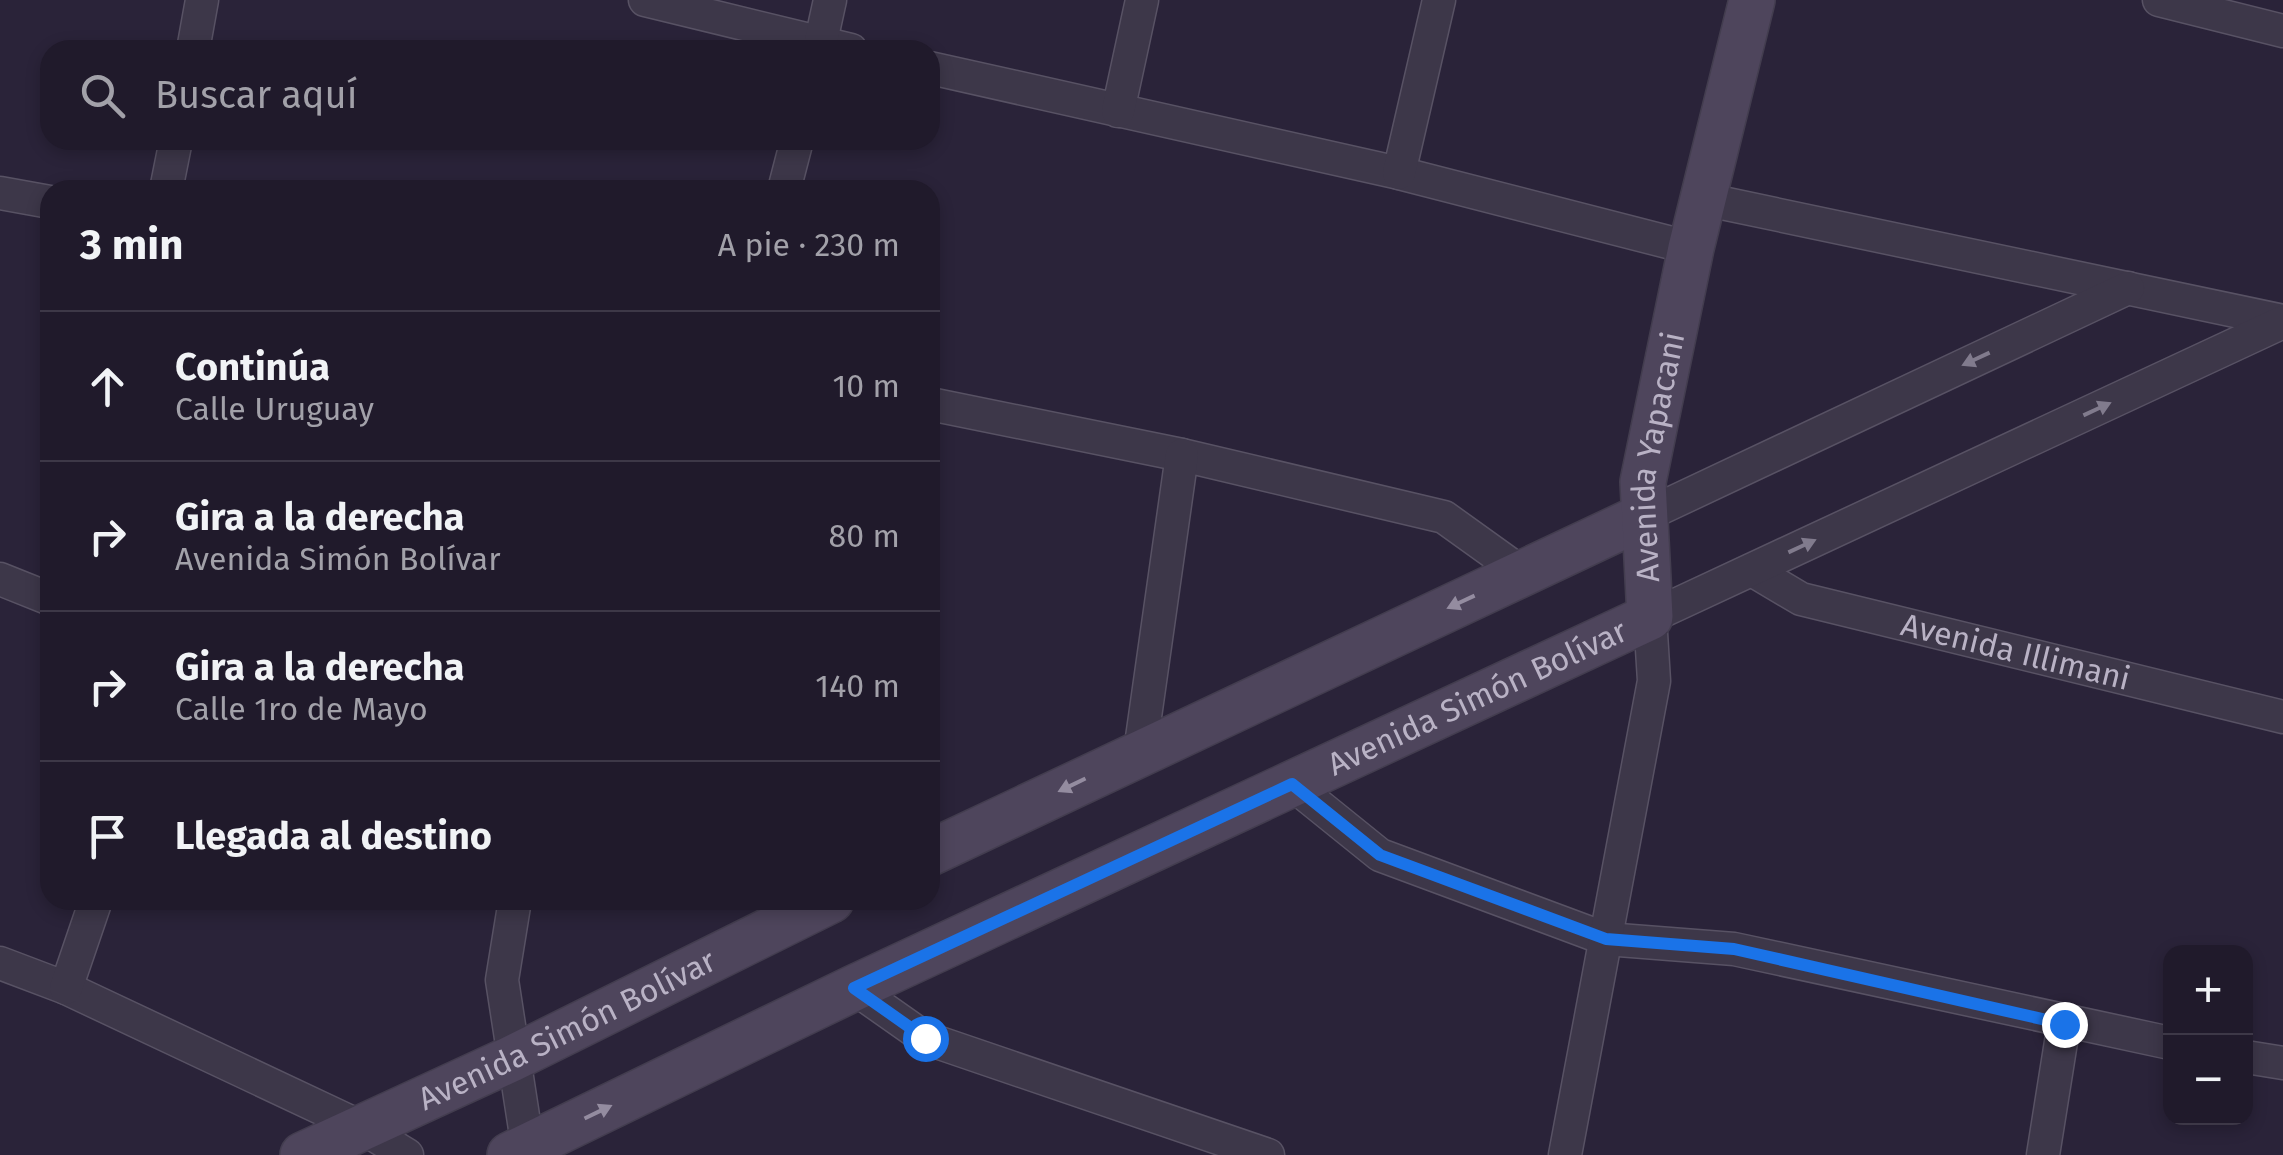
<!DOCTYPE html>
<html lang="es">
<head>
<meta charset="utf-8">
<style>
  :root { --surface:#201a2b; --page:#2d2737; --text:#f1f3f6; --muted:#a2a1a9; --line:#3d3847 }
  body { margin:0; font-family:"Fira Sans",sans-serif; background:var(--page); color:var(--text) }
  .controls { position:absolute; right:30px; bottom:30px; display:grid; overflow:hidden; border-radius:20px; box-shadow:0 5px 15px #0003 }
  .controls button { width:90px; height:90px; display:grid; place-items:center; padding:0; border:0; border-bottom:2px solid var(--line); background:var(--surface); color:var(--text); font:50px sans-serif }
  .stop { position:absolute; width:30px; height:30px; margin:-22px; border:8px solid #1a73e8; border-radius:50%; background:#fff }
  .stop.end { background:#1a73e8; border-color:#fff; box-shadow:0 2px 10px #0008 }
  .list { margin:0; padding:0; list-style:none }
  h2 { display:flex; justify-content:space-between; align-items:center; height:130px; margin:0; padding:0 40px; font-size:42px }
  h2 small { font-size:32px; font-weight:400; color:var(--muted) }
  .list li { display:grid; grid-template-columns:65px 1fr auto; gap:30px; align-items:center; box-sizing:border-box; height:150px; padding:0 40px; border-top:2px solid var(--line) }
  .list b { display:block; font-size:38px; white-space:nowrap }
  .list p { margin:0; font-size:32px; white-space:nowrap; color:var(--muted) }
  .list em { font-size:32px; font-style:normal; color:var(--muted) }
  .icon { flex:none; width:55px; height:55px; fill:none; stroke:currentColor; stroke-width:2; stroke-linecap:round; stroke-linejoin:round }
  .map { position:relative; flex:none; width:2283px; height:1155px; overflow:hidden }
  .search { position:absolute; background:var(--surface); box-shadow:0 5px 15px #0003; left:40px; top:40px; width:900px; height:110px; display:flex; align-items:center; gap:25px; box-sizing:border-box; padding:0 35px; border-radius:30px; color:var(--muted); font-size:38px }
  .panel { position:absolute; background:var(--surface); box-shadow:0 5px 15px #0003; left:40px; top:180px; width:900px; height:730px; border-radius:30px }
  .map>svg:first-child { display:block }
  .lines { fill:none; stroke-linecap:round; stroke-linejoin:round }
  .street-casing { stroke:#585264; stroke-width:35 }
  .secondary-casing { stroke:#433d4f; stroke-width:48 }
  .street { stroke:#3d3749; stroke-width:32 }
  .secondary { stroke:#4e455c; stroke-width:45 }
  .oneway { fill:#817b8d }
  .oneway2 { fill:#948ca0 }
  .route { stroke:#1a73e8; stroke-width:12 }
  .labels { text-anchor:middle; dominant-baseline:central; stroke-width:9; stroke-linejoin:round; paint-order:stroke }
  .street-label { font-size:32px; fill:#b9b2c5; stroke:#221c2e }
</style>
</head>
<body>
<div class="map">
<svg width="2283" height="1155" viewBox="0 0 2283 1155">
  <rect width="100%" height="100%" fill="#2a2339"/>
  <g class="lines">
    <defs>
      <g id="street">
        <path d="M645 0 851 50"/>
        <path d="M2159 0 2283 31"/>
        <path d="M193 50 202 0"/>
        <path d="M819 50 830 0"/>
        <path d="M930 68 1399 173 1691 248"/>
        <path d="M1118 111 1142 0"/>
        <path d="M1399 173 1439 0"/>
        <path d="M166 190 176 140"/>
        <path d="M784 190 797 140"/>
        <path d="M0 193 50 202"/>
        <path d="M1703 199 2283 321"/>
        <path d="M930 404 1182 455 1444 517 1522 573"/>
        <path d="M1644 516 2128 288"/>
        <path id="s1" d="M1752 570 1801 599 2283 717"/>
        <path d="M0 579 50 599"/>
        <path d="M1140 752 1182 455"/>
        <path d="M1292 784 1380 855 1606 939 1734 949 2170 1043"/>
        <path d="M515 900 502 980 529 1155"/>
        <path d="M0 963 66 988 361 1127 407 1155"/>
        <path d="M66 988 96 900"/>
        <path d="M854 988 925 1038 1268 1155"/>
        <path d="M2246 1057 2283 1063"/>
        <path d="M1565 1155 1654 681 1650 617 2283 322"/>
        <path d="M2043 1155 2064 1023"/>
      </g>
      <g id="secondary">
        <path d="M930 853 1644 516"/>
        <path id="s2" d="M303 1155 511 1059 831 900"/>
        <path id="s3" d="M510 1155 854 988 1650 617 1643 482 1691 248 1752 0"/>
      </g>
    </defs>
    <!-- street casing -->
    <use href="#street" class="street-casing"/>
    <!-- secondary casing -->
    <use href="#secondary" class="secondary-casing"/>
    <!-- street -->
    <use href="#street" class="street"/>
    <!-- secondary -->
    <use href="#secondary" class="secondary"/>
  </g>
  <!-- one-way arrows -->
  <defs><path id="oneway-solid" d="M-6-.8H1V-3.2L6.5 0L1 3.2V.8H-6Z" transform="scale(2.5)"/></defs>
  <g class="oneway">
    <use href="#oneway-solid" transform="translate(1976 359) rotate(155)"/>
    <use href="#oneway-solid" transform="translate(2097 409) rotate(-25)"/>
    <use href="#oneway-solid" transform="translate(1802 546) rotate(-25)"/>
  </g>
  <g class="oneway2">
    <use href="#oneway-solid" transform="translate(1461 602) rotate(155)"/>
    <use href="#oneway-solid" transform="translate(1072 785) rotate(154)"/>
    <use href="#oneway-solid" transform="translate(598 1112) rotate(-26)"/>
  </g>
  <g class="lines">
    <!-- route -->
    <path class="route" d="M925 1038 854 988 1292 784 1380 855 1606 939 1734 949 2064 1024"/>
  </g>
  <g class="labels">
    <!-- street labels -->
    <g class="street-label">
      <text stroke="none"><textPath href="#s3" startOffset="1422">Avenida Yapacani</textPath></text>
      <text stroke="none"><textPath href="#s1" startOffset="278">Avenida Illimani</textPath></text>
      <text stroke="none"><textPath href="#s3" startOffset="1070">Avenida Simón Bolívar</textPath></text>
      <text stroke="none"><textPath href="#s2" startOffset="292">Avenida Simón Bolívar</textPath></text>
    </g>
  </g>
</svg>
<div class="controls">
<button>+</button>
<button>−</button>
</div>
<div class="stop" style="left:925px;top:1038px"></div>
<div class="stop end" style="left:2064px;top:1024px"></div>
<div class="search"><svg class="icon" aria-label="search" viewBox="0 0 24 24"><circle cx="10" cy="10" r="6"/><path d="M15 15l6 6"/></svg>Buscar aquí</div>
<section class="panel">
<h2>3 min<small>A pie · 230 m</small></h2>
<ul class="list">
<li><svg class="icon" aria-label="ahead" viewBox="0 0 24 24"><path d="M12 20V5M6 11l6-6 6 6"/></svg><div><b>Continúa</b><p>Calle Uruguay</p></div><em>10 m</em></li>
<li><svg class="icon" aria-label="right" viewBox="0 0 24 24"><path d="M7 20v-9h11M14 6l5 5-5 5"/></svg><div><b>Gira a la derecha</b><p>Avenida Simón Bolívar</p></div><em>80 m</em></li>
<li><svg class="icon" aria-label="right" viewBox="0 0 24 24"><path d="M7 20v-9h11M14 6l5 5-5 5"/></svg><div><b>Gira a la derecha</b><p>Calle 1ro de Mayo</p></div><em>140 m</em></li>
<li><svg class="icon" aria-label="arrive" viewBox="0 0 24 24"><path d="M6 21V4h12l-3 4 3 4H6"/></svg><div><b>Llegada al destino</b></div></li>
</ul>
</section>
</div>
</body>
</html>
